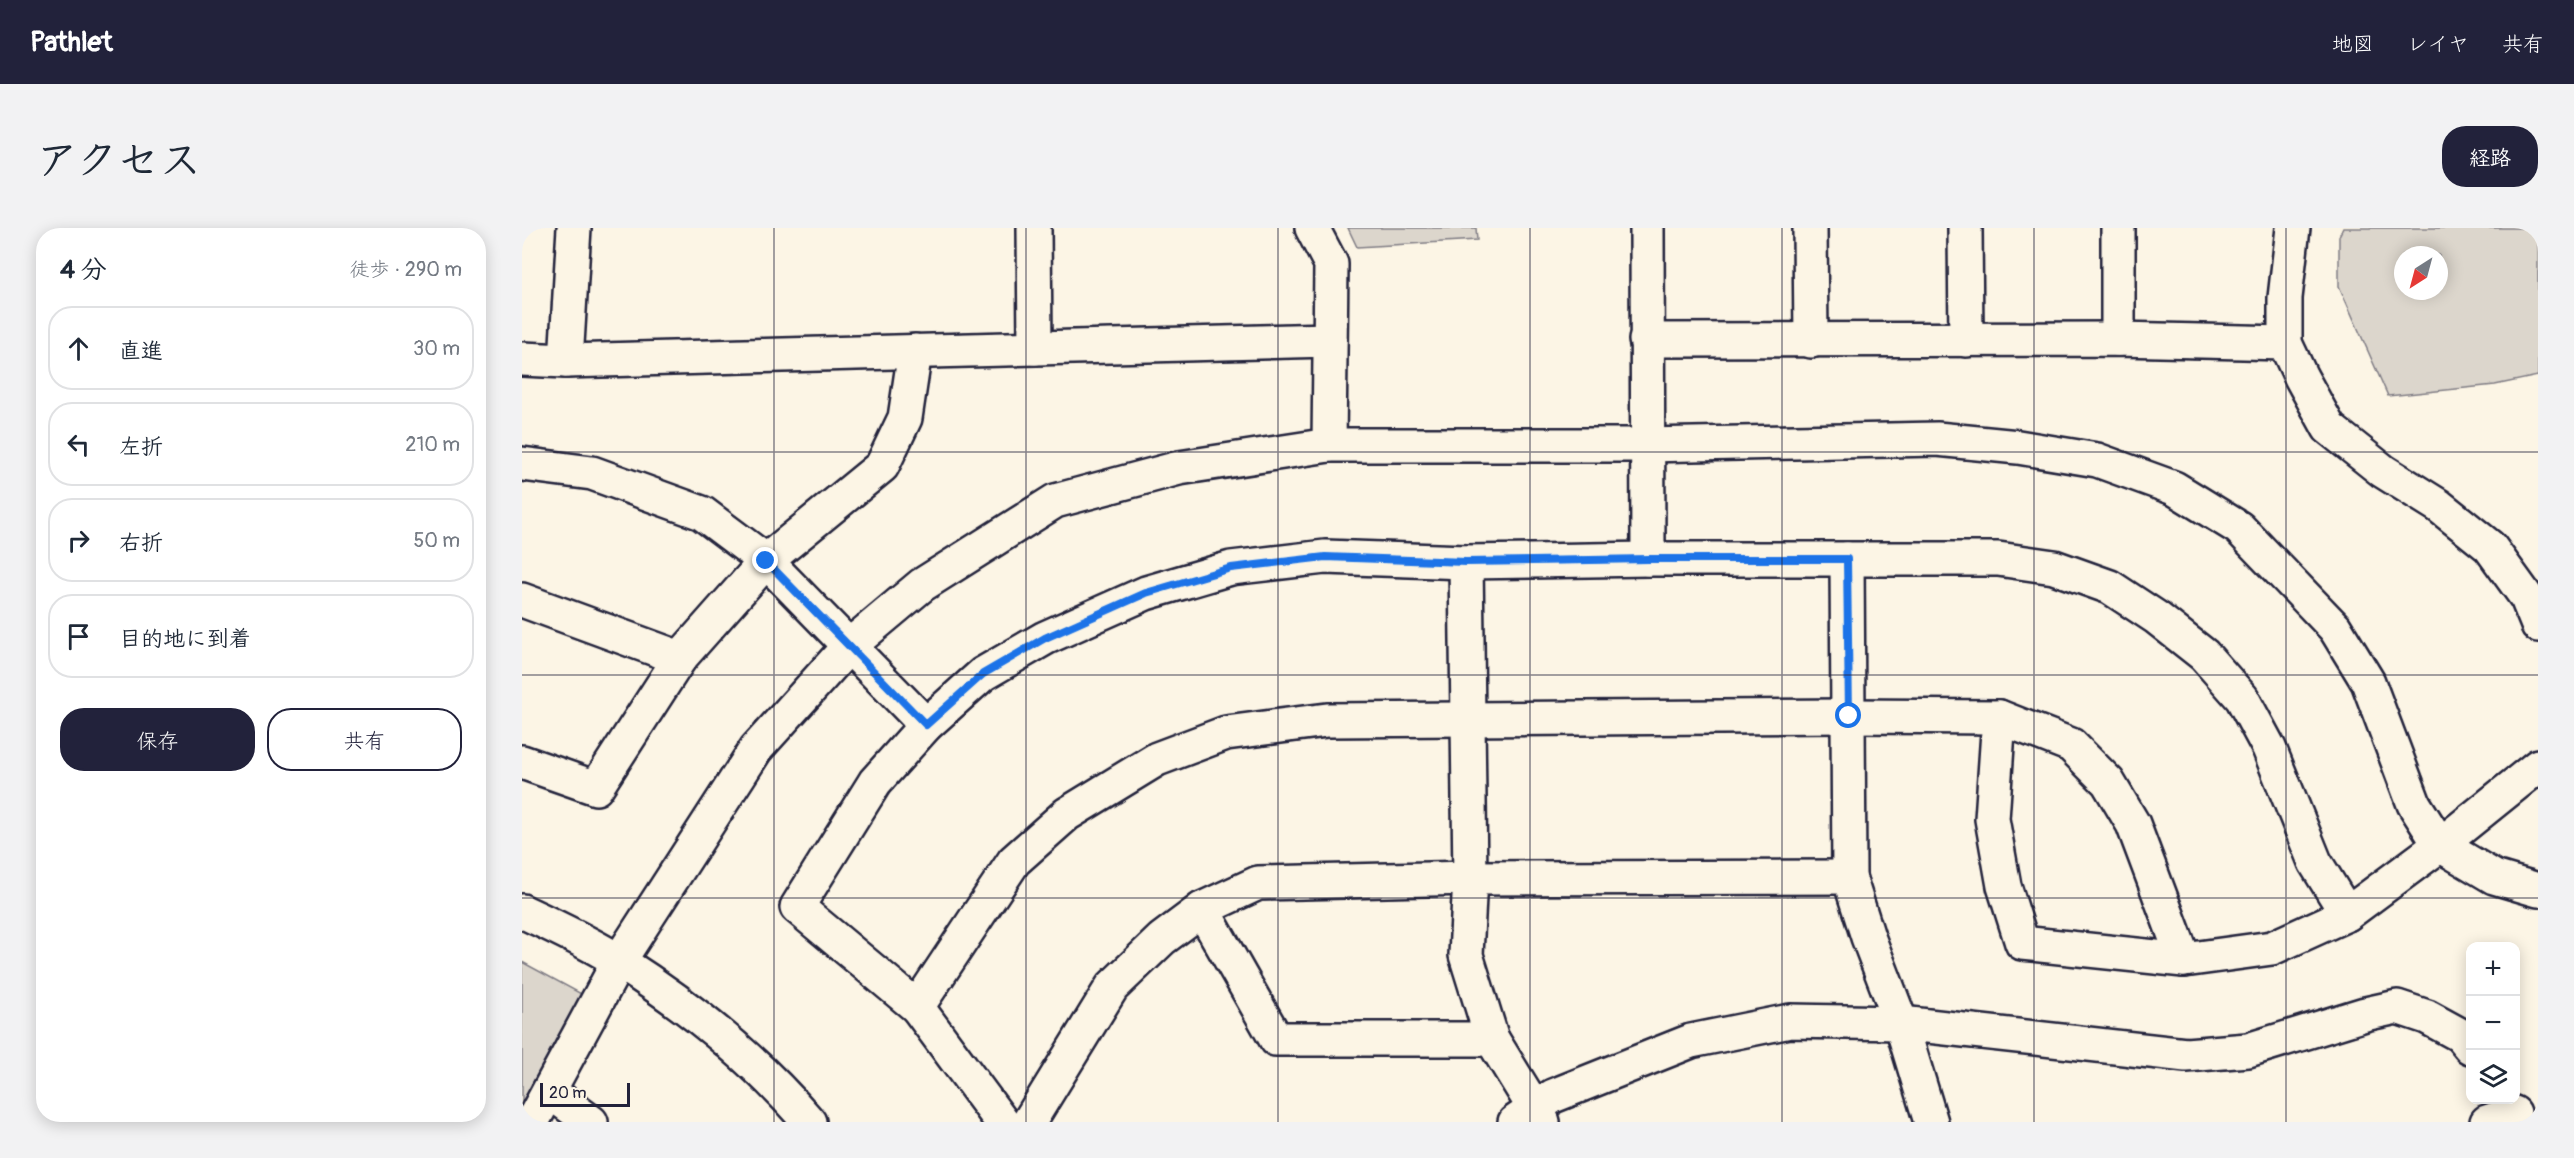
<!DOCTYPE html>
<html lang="ja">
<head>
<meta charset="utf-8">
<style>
  :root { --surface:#fff; --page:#f2f2f3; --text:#1f2937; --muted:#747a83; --line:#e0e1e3; --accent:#22223b }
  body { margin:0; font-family:Pangolin,"Klee One",sans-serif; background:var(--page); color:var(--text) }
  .controls { position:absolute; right:18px; bottom:18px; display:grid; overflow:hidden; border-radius:12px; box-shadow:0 3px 15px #0003 }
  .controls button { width:54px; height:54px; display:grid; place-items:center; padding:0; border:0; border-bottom:2px solid var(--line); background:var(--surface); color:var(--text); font:30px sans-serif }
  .compass { position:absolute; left:1872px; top:18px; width:54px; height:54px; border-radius:50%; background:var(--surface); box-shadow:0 3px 15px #0003; rotate:216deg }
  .scale { position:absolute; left:18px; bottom:15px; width:90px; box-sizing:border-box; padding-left:6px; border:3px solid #22223b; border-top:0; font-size:16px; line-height:21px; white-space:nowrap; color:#22223b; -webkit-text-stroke:4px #fcf5e5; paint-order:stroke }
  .stop { position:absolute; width:18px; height:18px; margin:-14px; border:4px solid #1a73e8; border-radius:50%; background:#fff }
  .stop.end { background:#1a73e8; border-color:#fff; box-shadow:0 2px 6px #0008 }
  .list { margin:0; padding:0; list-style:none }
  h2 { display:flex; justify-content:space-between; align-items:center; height:78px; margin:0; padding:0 24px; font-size:26px }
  h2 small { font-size:20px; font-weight:400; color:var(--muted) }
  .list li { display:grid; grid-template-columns:39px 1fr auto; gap:18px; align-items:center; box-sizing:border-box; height:84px; margin:0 12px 12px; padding:0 12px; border:2px solid var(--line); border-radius:24px }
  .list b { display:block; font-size:22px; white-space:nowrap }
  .list em { font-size:20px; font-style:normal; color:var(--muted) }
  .actions { display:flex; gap:12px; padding:18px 24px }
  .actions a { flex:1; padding:14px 0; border:2px solid var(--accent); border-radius:24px; text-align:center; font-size:21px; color:var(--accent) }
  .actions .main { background:var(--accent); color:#fff }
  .icon { flex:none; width:33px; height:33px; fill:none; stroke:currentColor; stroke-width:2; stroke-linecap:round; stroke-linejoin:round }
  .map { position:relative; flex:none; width:2016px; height:894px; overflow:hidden; border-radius:24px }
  header { display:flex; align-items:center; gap:36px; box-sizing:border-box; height:84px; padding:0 30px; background:var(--accent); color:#fff }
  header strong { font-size:28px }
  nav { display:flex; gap:33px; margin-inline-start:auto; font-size:21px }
  .intro { display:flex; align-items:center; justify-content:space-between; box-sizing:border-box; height:144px; padding:0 36px }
  h1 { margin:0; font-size:42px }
  .button { padding:15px 27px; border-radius:24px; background:var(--accent); color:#fff; font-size:21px; font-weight:700 }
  main { display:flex; gap:36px; padding:0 36px }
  aside { flex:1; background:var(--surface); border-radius:24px; box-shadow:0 3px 15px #0003 }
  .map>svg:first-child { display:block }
  .green { fill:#dcd6cc; stroke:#7f7c84; stroke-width:1.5; fill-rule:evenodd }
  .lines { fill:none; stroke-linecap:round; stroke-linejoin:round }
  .minor-casing { stroke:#22223b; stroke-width:38 }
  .minor { stroke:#fcf5e5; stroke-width:33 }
  .route { stroke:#1a73e8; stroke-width:8 }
  .grid { fill:none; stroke:#22223b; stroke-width:1.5; stroke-opacity:0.55 }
</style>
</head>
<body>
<header>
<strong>Pathlet</strong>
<nav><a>地図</a><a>レイヤ</a><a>共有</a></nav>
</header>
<div class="intro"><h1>アクセス</h1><a class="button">経路</a></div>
<main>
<aside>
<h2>4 分<small>徒歩 · 290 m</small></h2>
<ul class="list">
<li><svg class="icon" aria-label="ahead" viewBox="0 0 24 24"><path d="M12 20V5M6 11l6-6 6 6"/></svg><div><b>直進</b></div><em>30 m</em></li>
<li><svg class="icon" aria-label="left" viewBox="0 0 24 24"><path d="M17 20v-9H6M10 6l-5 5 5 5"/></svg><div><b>左折</b></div><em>210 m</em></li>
<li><svg class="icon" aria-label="right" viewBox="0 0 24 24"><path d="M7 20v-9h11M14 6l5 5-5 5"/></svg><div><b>右折</b></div><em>50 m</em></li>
<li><svg class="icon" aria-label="arrive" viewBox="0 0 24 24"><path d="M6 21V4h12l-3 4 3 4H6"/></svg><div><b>目的地に到着</b></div></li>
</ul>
<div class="actions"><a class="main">保存</a><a>共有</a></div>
</aside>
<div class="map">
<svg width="2016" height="894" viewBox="0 0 2016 894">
  <rect width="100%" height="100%" fill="#fcf5e5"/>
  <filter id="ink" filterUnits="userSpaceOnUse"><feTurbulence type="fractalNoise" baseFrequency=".0167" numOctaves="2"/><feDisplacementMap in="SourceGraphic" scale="12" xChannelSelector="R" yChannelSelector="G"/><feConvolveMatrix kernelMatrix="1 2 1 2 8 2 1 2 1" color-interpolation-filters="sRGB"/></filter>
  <g filter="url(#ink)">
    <!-- green -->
    <g class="green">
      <path d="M826 0H954L955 12 835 19Z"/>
      <path d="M1821 0H2016V148L1973 157 1866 168 1817 58V8ZM1881 27H1917V63H1881Z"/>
      <path d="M0 734 65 769 0 894Z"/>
    </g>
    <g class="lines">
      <defs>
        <g id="minor">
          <path d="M512 0 513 120"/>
          <path d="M790 0 809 36 807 217"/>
          <path d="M1125 0 1126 331"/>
          <path d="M1288 0 1289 113"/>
          <path d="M1443 0 1444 112"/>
          <path d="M1596 0V111"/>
          <path d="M1771 0 1763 70V115L1779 149 1807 200 1861 243 1917 278 1968 319 2005 370 2016 397"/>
          <path d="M1124 112 1596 111 1763 115"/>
          <path d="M0 131 44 133 808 112"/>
          <path d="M44 133 52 0"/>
          <path d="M0 236 70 245 180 285 244 333 404 497"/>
          <path d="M1325 331 1327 649 1346 709 1379 795 1409 894"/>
          <path d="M944 334 948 650 944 727 970 811 1021 894"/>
          <path d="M0 372 158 430"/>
          <path d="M1477 489 1470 591 1482 658 1500 715 1662 732 1750 720 1825 686 1918 617 2016 538"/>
          <path d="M0 534 74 560 158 430 244 333 360 238 383 190 393 123"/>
          <path d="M680 681 754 811H970"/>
          <path d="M0 683C33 699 67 714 98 734 167 778 234 832 287 894"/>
          <path d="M395 779 492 633 545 586 635 531 704 505 805 492 1327 488 1477 489 1549 517 1586 554 1611 596 1662 732"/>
          <path d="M28 864 69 894"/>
          <path d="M10 894 97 733 234 521 326 419 400 357 533 273 657 240 807 217H1124L1415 211 1496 219 1575 232 1652 260 1717 300 1813 400 1846 454 1892 576 1918 617 1972 649 2016 662"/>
          <path d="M480 894 395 779 275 679 353 554 404 497 461 446 523 410 624 365 709 340 803 329 944 334 1126 331H1476L1532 339 1588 359 1635 390 1682 427 1720 470 1747 520 1793 634 1825 686"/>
          <path d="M507 894 590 759 640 711 680 681 736 655 948 650 1327 649"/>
          <path d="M993 894 1031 868 1169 813 1268 793 1379 795 1664 827 1726 822 1843 786 1875 779 1905 789 1938 807 1948 819"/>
          <path d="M1965 894 1992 885"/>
        </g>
      </defs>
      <!-- minor casing -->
      <use href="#minor" class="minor-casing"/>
      <!-- minor -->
      <use href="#minor" class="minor"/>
    </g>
  </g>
  <g class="lines" filter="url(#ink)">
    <!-- route -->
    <path class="route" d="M244 333 404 497 461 446 523 410 624 365 709 340 803 329 944 334 1126 331H1325L1327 488"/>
  </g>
  <!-- grid -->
  <path class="grid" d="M252 0V894M504 0V894M756 0V894M1008 0V894M1260 0V894M1512 0V894M1764 0V894M0 224H2016M0 447H2016M0 670H2016"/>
</svg>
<div class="controls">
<button>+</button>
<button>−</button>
<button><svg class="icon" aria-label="layers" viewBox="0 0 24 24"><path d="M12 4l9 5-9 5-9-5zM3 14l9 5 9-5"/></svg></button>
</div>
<svg class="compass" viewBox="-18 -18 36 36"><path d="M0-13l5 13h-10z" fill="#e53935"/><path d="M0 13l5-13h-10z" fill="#747a83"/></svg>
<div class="scale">20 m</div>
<div class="stop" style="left:1327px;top:488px"></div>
<div class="stop end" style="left:244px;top:333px"></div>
</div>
</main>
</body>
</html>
